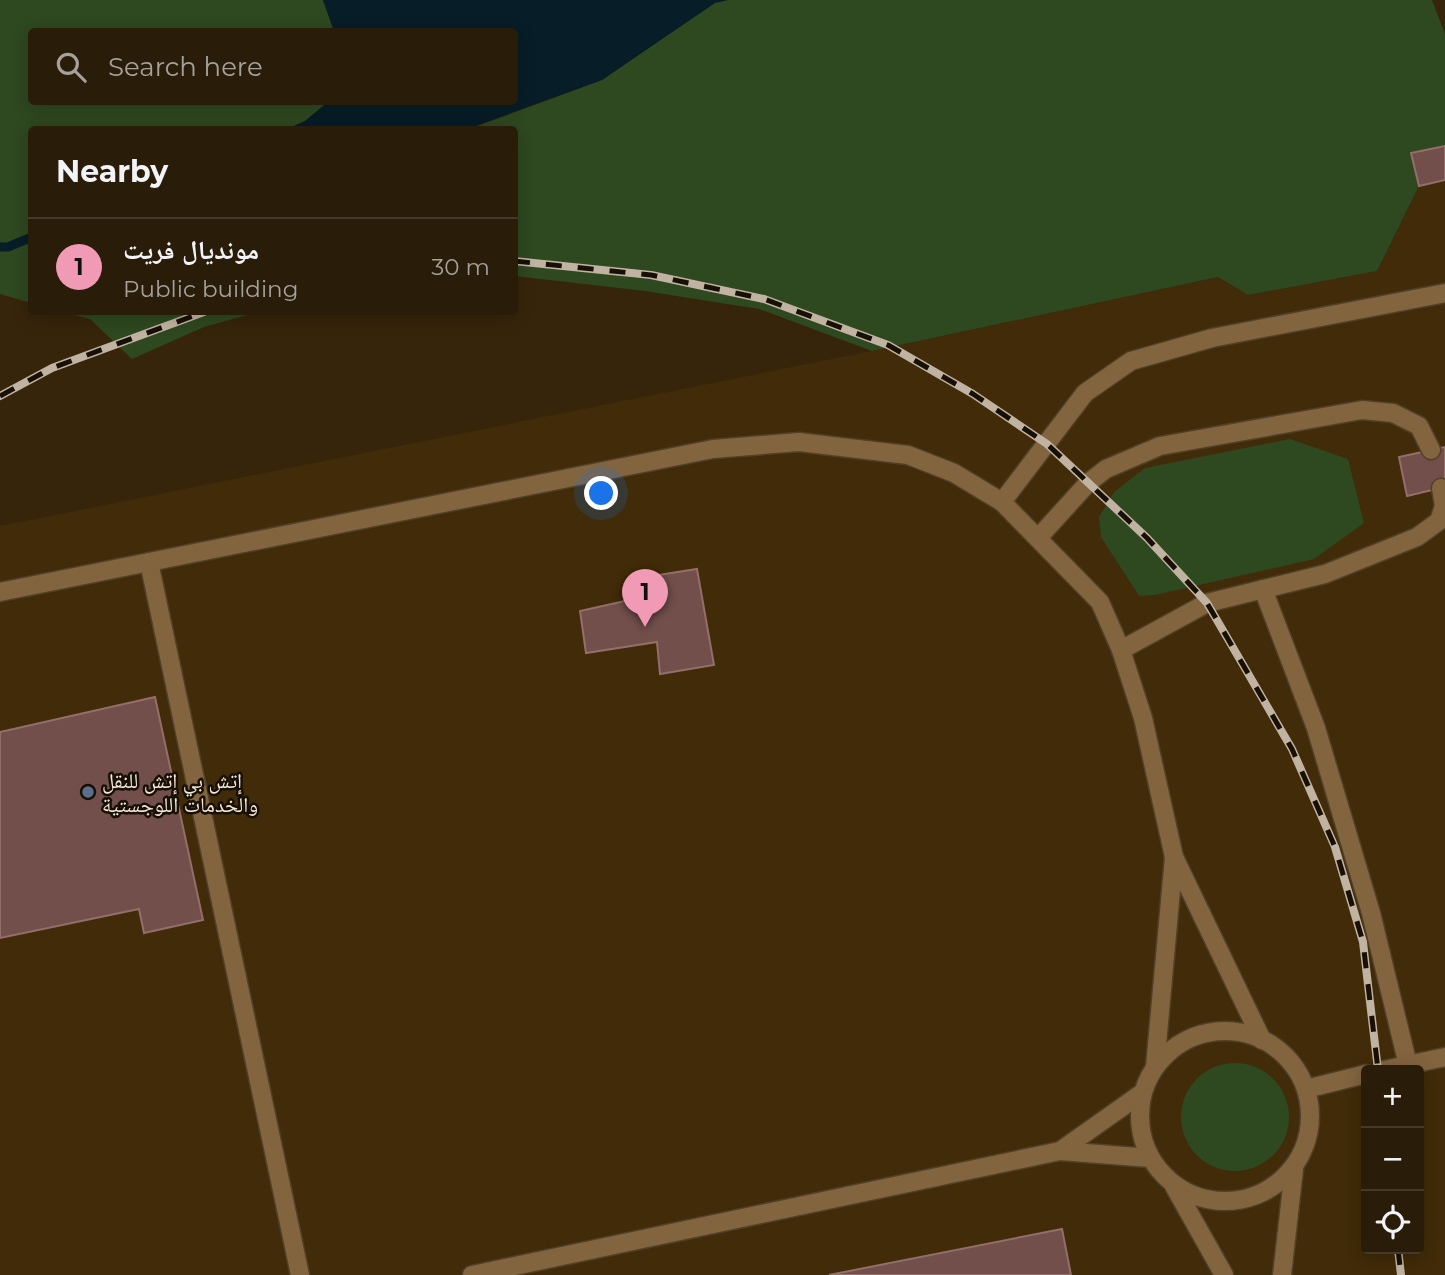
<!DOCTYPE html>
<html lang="en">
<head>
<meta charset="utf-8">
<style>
  :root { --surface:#291c08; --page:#312512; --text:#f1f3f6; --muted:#a5a19c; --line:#453a29; --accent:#f09ab6 }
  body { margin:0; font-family:Montserrat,"Noto Naskh Arabic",sans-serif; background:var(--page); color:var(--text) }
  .controls { position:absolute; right:21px; bottom:21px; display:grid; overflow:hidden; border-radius:7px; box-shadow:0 4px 18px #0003 }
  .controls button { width:63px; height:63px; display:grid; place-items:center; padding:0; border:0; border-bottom:2px solid var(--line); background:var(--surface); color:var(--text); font:35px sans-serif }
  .you { position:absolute; left:602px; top:494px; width:24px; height:24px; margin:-18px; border:5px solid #fff; border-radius:50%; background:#1a73e8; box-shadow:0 0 0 10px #1a73e833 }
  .badge { display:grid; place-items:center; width:46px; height:46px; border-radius:50%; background:var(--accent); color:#111; font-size:23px; font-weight:700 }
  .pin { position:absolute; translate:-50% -58px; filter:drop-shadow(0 2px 4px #0008) }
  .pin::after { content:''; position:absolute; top:37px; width:24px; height:21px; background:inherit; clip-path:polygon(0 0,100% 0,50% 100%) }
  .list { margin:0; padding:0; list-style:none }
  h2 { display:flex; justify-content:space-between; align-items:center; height:91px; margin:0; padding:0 28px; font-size:30px }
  h2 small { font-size:23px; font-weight:400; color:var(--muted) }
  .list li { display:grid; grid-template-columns:46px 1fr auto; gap:21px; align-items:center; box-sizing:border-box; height:98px; padding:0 28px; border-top:2px solid var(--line) }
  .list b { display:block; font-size:26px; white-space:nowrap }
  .list p { margin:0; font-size:23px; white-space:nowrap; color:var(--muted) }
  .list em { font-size:23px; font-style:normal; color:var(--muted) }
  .icon { flex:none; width:38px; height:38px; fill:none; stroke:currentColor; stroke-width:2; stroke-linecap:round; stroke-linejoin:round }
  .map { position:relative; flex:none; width:1445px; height:1275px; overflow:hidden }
  .search { position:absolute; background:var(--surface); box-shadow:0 4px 18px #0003; left:28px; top:28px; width:490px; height:77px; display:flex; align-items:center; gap:18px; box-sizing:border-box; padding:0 24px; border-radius:7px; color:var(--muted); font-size:26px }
  .panel { position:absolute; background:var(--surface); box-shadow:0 4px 18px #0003; left:28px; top:126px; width:490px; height:189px; border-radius:7px }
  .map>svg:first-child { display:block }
  .built { fill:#412b08; fill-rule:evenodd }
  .green { fill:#2e4820 }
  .water { fill:#071d27 }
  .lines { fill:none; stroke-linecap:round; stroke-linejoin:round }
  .stream { stroke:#071d27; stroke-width:9 }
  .building { fill:#724f4b; stroke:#936e6a; stroke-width:2 }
  .lane-casing { stroke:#514028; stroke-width:21 }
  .street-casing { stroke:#514028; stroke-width:21 }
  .lane { stroke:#82643f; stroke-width:18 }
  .street { stroke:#82643f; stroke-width:18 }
  .rail-casing { stroke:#c1b3a1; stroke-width:8 }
  .rail { stroke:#181006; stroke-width:5; stroke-dasharray:16; stroke-linecap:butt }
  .service-dot { fill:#5c6f8a; stroke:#181006; stroke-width:2.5 }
  .labels { text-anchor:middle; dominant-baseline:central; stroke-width:5; stroke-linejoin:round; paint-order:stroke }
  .poi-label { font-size:21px; fill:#f3e7d8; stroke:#181006; text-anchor:start }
</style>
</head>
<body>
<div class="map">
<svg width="1445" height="1275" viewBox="0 0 1445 1275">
  <rect width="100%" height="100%" fill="#37250b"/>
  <!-- built -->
  <path class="built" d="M1445 180V1275H0V526L872 351 1218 277 1248 295 1377 271 1419 186ZM1366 1070H1419V1249H1366Z"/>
  <!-- green -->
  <g class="green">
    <path d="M0 0H323L334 31 32 32V102H328L305 121 287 129 32 130 31 303 0 294Z"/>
    <path d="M728 0H1432L1445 34V180L1419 186 1377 271 1248 295 1218 277 872 351 759 309 645 291 515 276 514 130H467L602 80 715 2Z"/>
    <path d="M63 312H258L204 327 132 359 90 319Z"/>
    <path d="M1290 439 1348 459 1364 523 1314 559 1155 595 1139 596 1101 537 1099 517 1114 492 1145 468Z"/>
    <circle cx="1235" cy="1117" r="54"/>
  </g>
  <!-- water -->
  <path class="water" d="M323 0H728L715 3 602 80 467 129H287L305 121 328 102H514V32L334 31Z"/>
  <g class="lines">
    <!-- stream -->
    <path class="stream" d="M0 247H8L32 237"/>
  </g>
  <!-- building -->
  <g class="building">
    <path d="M1445 146V180L1419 186 1411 153Z"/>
    <path d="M1445 447V487L1407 496 1399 457Z"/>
    <path d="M697 569 714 665 660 674 657 642 586 653 580 611 643 597 639 578Z"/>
    <path d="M155 697 203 920 144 933 139 909 0 938V732Z"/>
    <path d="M1062 1229 1071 1275H829Z"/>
  </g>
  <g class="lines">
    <defs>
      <g id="lane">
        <path d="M1002 502 1085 393 1131 361 1212 338 1445 293"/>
        <path d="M1038 538 1088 483 1106 469 1160 446 1362 410 1393 413 1419 426 1431 450"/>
        <path d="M1263 589 1316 728 1371 913 1408 1065"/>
        <path d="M1121 650 1207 603 1325 574 1417 537 1439 521 1444 506 1441 488"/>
        <path d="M1384 1070 1445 1057"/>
        <path d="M1306 1089 1366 1074"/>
      </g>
      <g id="street">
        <path d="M149 562 300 1275"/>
        <path d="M0 592 713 449 799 442 908 455 954 473 1002 502 1100 602 1121 650 1143 718 1174 857"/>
        <circle cx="1225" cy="1116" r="85"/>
        <path d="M1155 1067 1174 857 1262 1040"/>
        <path d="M1142 1093 1060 1151 1150 1158"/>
        <path d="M1174 1186 1224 1275"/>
        <path d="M472 1275 1060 1151"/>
        <path d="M1282 1275 1294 1169"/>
      </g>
    </defs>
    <!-- lane casing -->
    <use href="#lane" class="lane-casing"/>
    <!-- street casing -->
    <use href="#street" class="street-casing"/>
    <!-- lane -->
    <use href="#lane" class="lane"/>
    <!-- street -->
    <use href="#street" class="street"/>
    <defs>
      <g id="rail">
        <path d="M514 261 651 275 764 299 888 345 973 394 1047 444 1147 538 1207 603 1292 749 1335 847 1363 942 1378 1070"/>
        <path d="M0 396 52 368 204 312"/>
        <path d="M1398 1249 1401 1275"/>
      </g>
    </defs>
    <!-- rail casing -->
    <use href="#rail" class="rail-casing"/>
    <!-- rail -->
    <use href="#rail" class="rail"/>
  </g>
  <!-- markers -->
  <circle class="service-dot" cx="88" cy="792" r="7"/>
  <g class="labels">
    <!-- poi labels -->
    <g class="poi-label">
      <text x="102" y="780">إتش بي إتش للنقل<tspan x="102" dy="24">والخدمات اللوجستية</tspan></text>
    </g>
  </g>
</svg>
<div class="controls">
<button>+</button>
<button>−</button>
<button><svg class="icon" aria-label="locate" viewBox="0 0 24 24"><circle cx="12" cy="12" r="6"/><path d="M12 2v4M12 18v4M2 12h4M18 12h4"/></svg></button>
</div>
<div class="you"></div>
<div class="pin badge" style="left:645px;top:627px">1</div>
<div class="search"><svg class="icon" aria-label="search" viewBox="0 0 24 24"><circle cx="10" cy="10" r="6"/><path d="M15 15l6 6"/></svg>Search here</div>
<section class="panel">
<h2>Nearby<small></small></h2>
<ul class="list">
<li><span class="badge">1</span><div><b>مونديال فريت</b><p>Public building</p></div><em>30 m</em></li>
</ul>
</section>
</div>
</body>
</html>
